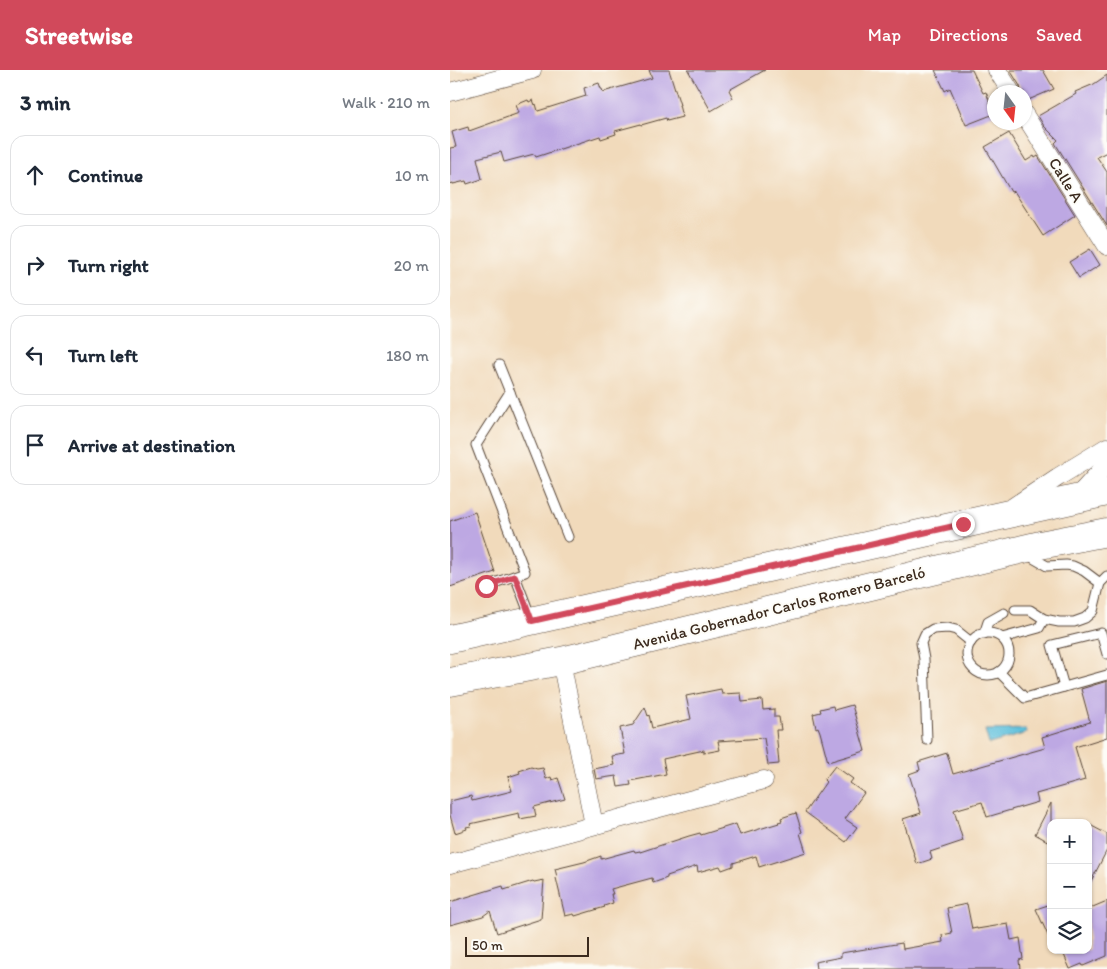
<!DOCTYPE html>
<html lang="en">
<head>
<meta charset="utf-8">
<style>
  :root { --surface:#fff; --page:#f6f6f7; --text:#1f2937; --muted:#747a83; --line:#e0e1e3; --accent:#d1495b }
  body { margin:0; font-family:Itim,sans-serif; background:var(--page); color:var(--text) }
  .controls { position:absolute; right:15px; bottom:15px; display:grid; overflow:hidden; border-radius:10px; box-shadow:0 1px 4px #0004 }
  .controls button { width:45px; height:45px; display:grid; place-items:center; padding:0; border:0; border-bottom:1px solid var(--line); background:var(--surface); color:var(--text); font:25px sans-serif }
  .compass { position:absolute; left:537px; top:15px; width:45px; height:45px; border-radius:50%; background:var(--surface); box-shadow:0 1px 4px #0004; rotate:165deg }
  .scale { position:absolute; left:15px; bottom:12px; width:124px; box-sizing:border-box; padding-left:5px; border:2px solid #3b2a1e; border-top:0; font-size:14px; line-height:18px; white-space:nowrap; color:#3b2a1e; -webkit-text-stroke:4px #fdfcf7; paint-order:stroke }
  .stop { position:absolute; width:15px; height:15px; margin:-11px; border:4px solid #d1495b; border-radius:50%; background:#fff }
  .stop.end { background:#d1495b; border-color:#fff; box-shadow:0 1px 5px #0008 }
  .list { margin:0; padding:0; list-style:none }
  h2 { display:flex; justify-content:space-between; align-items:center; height:65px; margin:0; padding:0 20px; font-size:21px }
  h2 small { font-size:16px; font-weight:400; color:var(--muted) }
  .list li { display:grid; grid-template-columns:32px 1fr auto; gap:15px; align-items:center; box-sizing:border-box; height:80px; margin:0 10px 10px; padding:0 10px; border:1px solid var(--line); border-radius:15px }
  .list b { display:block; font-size:19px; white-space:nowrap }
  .list em { font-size:16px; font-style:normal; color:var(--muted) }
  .icon { flex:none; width:28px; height:28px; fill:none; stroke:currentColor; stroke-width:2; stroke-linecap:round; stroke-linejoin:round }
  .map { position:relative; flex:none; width:657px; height:899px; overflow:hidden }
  header { display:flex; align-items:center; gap:30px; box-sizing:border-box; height:70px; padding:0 25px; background:var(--accent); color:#fff }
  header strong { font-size:24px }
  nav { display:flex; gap:28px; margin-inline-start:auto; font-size:18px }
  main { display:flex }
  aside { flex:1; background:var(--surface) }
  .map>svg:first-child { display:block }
  .water { fill:#5dbfdb; stroke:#4c747c }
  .building { fill:#bda8e3 }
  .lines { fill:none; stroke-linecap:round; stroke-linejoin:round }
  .service-casing { stroke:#564436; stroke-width:11 }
  .minor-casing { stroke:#564436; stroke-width:19 }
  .primary-casing { stroke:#564436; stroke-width:29 }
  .service { stroke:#fff; stroke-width:9 }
  .minor { stroke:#fff; stroke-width:18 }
  .primary { stroke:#fff; stroke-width:28 }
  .route { stroke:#d1495b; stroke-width:6 }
  .labels { text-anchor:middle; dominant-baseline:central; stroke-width:4; stroke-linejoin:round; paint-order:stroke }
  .street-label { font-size:16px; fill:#3b2a1e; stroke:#fdfcf7 }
</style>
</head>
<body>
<header>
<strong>Streetwise</strong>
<nav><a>Map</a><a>Directions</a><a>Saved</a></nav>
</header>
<main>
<aside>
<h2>3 min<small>Walk · 210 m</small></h2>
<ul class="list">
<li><svg class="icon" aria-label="ahead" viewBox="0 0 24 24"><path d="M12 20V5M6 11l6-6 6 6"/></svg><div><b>Continue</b></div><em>10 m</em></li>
<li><svg class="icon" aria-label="right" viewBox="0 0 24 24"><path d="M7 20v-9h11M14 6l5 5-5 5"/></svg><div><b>Turn right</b></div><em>20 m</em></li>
<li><svg class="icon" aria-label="left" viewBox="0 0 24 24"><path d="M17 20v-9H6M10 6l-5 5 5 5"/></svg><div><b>Turn left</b></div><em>180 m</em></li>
<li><svg class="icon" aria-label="arrive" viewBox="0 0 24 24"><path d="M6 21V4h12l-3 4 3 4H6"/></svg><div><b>Arrive at destination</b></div></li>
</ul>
</aside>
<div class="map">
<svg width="657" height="899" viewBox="0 0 657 899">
  <rect width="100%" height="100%" fill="#fdfcf7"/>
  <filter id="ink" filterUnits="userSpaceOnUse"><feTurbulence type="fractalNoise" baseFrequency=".02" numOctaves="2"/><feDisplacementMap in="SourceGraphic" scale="10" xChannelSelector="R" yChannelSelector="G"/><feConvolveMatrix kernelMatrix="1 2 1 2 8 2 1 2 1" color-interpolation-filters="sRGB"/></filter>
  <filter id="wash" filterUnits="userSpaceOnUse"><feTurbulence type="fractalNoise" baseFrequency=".0096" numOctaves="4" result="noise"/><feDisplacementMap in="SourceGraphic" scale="20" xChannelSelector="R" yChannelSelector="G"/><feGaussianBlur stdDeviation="1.12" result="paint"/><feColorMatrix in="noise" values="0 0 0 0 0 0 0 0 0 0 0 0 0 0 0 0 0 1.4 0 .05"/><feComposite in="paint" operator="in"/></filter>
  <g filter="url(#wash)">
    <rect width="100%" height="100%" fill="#f1dabb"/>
    <!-- water -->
    <path class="water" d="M576 659 577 663 539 674 535 660Z"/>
    <g id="blocks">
      <!-- building -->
      <g class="building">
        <path d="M199 0H219L230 35H229L232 47 217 51 216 48 191 55V54L165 61 166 64 151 69 150 66 86 87 84 84 54 92 51 82 27 88 32 109 17 114 16 111 3 114V113L0 114V78L6 77 2 62 18 57 19 61 69 43 66 35 78 30 79 32 83 30 85 35 86 34 88 41 136 26 134 18 149 13 151 19H152L153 22 202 8Z"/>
        <path d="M238 0H315L279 20 283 28 261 41Z"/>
        <path d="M485 0H522L533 23 536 22 544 44 516 55 500 18 495 21Z"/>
        <path d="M560 0H593L604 19 576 31 574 28V22H571L570 16Z"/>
        <path d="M657 5V82L647 87 657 102V156L605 73 608 70 594 56 588 46 626 24 625 22 644 14Z"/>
        <path d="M559 63 576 91 584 86 585 88 588 86 625 145 593 166 564 121 561 122 535 77Z"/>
        <path d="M640 179 650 195 629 208 619 192Z"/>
        <path d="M25 442 45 502 0 517V451Z"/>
        <path d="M657 611V667L625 677 635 710 586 724 588 732 537 747 532 732 504 740 513 771 480 782 482 789 467 794 453 749 471 743 459 704 470 700 468 692 497 683 503 704 595 678 592 667 640 652 631 619Z"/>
        <path d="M271 619 272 624 291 623 292 632 312 630 313 640 324 639V647H329L331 660H326L329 694 318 695 314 668 268 671 270 680 254 683V680L213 689 216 704 180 711 181 715 168 717 166 706 146 709 144 699 164 695 162 686 175 684 170 658 183 655 195 637 198 646 199 645 202 658 241 649 236 626Z"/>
        <path d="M402 635 415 681 378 692 370 662 368 657 366 658 363 644 371 642 370 639 383 636 384 640Z"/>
        <path d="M385 696 403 709 400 713 414 723 395 749 407 757 396 772 355 742 376 712 374 710Z"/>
        <path d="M81 697 87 699 93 698 96 709 101 707 102 710 108 708 115 729 84 737 86 746 70 749 69 743 20 754 21 756 16 757 17 759 5 763 0 745V731L21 726 22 731 62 721 58 707 70 703 69 701Z"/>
        <path d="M601 733V773L585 764Z"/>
        <path d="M346 743 352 762 350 763 356 782 309 797 306 786 283 793V796L272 800 270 796 248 802 247 796 217 806V808L203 813 202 808 161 819 163 824H161L163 833 154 836 155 837 125 846 124 844 115 846 106 808 107 807 105 799 134 792 151 786V789L184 780 185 782 190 781V782L239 766 250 763 251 765 286 754 290 765 329 753 328 752 332 751 331 748Z"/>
        <path d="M638 754 657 764V780L638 817Z"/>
        <path d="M94 810 91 849 47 863 40 841 33 846 0 855V832L53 816 54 820 83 811 84 812Z"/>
        <path d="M657 831V886L633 896 632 894 620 899 612 880H638V839Z"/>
        <path d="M517 834 522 859 527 858V859L558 854 561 870 570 868 573 889 569 890 570 899H366L365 892 391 887V883L452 873 453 879 493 872 492 865 502 863 497 838Z"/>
        <path d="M601 834V872L586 839Z"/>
      </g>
    </g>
  </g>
  <g filter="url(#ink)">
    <use href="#blocks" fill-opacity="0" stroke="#564436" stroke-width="1"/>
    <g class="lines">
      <defs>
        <g id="service">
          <path d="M49 295 118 467"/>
          <path d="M576 484 597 496 616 495 623 496 634 501 650 513 657 506"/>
          <path d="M65 506 81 548"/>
          <path d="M36 516 75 502 26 375 60 322"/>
          <path d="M565 540H580L594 549 609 552H624L635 548 643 541 650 513"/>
          <circle cx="538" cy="584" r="21"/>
          <path d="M534 564 538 552 554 543"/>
          <path d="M552 568 589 558 594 549"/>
          <path d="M549 602 575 628 657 605"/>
          <path d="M614 617 602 575 651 563 657 584"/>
          <path d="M477 670 474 589 471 573 475 564 483 559 498 558 506 560 521 572"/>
        </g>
        <g id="minor">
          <path d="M547 0 561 22"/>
          <path d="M0 22 82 0"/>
          <path d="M574 44 657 176"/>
          <path d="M625 429 657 394"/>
          <path d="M560 439 608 407 657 377"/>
          <path d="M111 591 144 755"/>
          <path d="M0 794 314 710"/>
        </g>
        <g id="primary">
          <path d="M0 569 657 422"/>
          <path d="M0 612 111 591 590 475 657 462"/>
        </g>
      </defs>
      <!-- service casing -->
      <use href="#service" class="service-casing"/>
      <!-- minor casing -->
      <use href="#minor" class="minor-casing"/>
      <!-- primary casing -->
      <use href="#primary" class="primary-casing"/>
      <!-- service -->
      <use href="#service" class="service"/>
      <!-- minor -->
      <use href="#minor" class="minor"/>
      <!-- primary -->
      <use href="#primary" class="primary"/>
    </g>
  </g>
  <g class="lines" filter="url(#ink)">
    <!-- route -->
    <path class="route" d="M36 516 65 506 82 551 513 454"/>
  </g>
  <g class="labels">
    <!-- street labels -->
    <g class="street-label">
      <text transform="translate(616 110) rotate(58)">Calle A</text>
      <text transform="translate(329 538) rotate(-14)">Avenida Gobernador Carlos Romero Barceló</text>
    </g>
  </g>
</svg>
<div class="controls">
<button>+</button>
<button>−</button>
<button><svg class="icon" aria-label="layers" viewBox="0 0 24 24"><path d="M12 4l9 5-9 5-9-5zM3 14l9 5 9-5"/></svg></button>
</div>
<svg class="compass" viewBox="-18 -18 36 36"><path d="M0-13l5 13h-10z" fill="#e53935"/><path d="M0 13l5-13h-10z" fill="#747a83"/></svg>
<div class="scale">50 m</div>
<div class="stop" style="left:36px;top:516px"></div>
<div class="stop end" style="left:513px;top:454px"></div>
</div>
</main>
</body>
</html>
